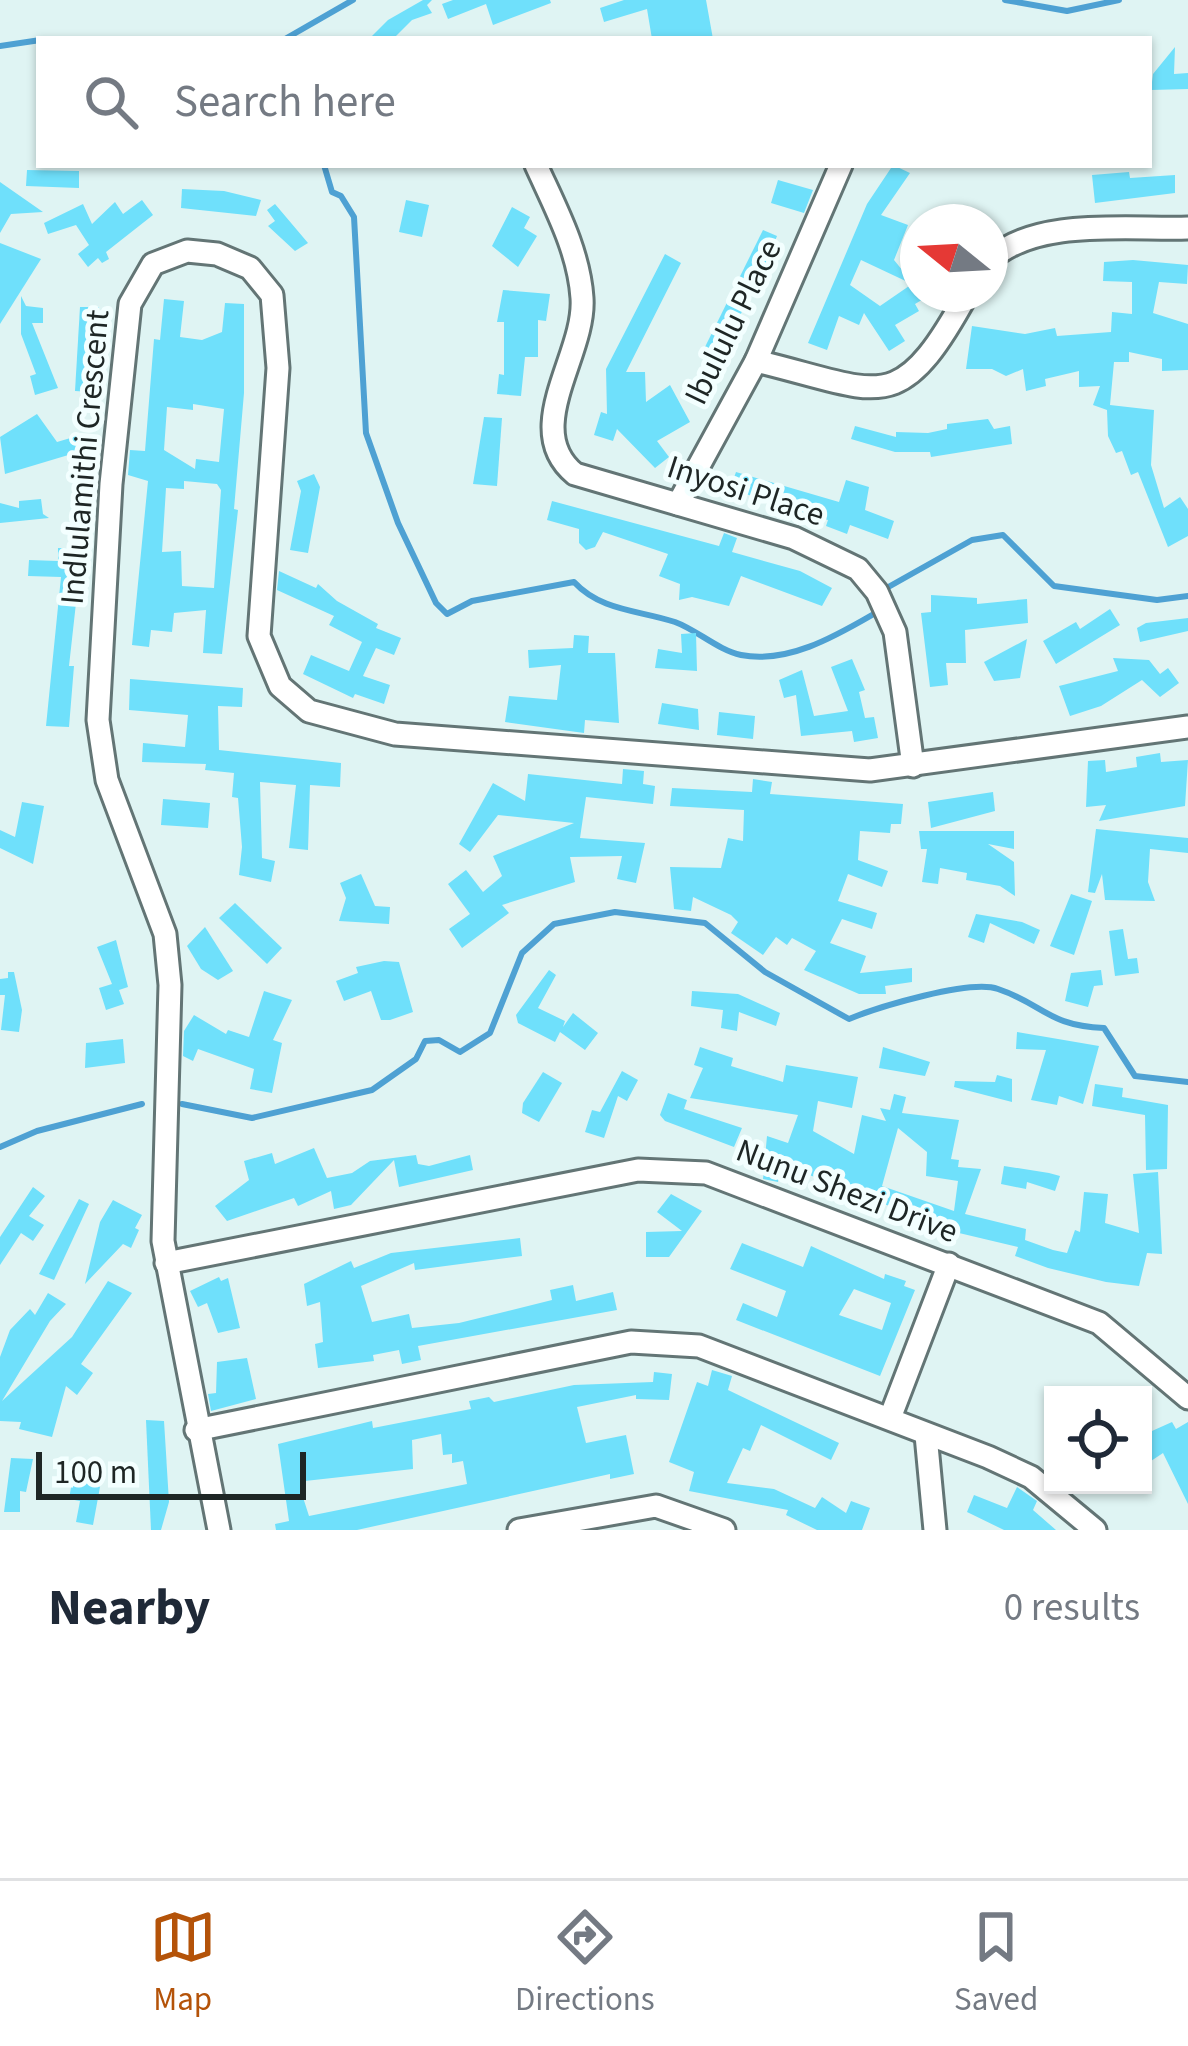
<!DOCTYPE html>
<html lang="en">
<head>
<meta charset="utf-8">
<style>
  :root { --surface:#fff; --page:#f6f6f7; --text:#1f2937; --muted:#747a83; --line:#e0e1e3; --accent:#b45309 }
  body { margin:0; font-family:"Source Sans 3",sans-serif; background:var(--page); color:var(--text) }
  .controls { position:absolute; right:36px; bottom:36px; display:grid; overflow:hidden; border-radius:0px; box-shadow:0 3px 9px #0004 }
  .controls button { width:108px; height:108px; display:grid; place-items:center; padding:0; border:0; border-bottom:3px solid var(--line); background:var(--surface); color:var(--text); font:60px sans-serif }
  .compass { position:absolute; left:900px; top:204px; width:108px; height:108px; border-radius:50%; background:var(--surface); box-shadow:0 3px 9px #0004; rotate:288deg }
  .scale { position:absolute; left:36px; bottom:30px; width:270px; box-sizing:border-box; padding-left:12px; border:6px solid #1e2625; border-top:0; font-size:33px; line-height:42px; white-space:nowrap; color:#1e2625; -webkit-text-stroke:9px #f3ffff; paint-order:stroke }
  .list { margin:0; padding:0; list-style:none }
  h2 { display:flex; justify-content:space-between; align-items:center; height:156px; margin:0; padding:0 48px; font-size:51px }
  h2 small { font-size:39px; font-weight:400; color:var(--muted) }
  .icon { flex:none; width:66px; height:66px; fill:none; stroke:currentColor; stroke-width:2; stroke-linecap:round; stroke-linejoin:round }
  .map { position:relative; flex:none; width:1188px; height:1530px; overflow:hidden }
  .search { position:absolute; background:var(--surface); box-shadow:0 3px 9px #0004; left:36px; right:36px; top:36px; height:132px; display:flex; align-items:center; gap:30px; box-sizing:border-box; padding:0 42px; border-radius:0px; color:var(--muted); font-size:45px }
  .sheet { height:348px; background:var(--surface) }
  nav { display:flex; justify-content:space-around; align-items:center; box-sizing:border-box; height:168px; border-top:3px solid var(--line); background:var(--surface); font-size:33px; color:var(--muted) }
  nav a { display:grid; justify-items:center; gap:6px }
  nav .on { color:var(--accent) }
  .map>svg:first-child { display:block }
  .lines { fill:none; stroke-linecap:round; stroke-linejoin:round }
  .stream { stroke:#4ea1d3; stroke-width:6 }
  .building { fill:#6fe0fb; fill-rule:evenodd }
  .minor-casing { stroke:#637575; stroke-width:27 }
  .minor { stroke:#fff; stroke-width:21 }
  .labels { text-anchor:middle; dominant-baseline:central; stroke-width:10; stroke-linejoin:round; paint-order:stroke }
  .street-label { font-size:33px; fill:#1e2625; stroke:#f3ffff }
</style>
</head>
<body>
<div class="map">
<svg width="1188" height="1530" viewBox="0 0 1188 1530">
  <rect width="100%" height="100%" fill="#dff4f3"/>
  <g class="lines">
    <!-- stream -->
    <g class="stream">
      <path d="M1005 0 1067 11 1119 0"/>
      <path d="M285 39 353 0"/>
      <path d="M0 46 47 39"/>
      <path d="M324 165 332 192 341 196 354 217 366 433 398 523 436 603 447 614 472 601 574 582C601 611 638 610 675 622 697 630 718 650 741 655 787 664 834 637 872 615"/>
      <path d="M883 590 972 540 1003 535 1054 586 1157 600 1188 596"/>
      <path d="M182 1104 252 1118 372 1090 416 1059 425 1041 439 1040 460 1052 490 1033 522 953 554 924 615 912 705 923 765 972 849 1019C878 1007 970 979 998 989 1043 1004 1048 1026 1104 1028L1135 1076 1188 1082"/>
      <path d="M0 1147 37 1131 142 1104"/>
    </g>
  </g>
  <!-- building -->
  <g class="building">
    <path d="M423 0H432L427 5 432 13 412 20 393 39H369L388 20Z"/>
    <path d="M453 0H550L551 3 493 25 486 4 448 19 442 4Z"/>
    <path d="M624 0H706L713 39H652L647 9 604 22 600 8Z"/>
    <path d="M1175 47 1174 74 1188 73V89L1151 90 1153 74Z"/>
    <path d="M893 165 910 173 881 215 908 225 894 260 925 298 915 304 919 311 895 325 905 341 889 351 864 313 859 325 839 316 827 350 808 343 867 204ZM861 260 912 284 880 306 850 285Z"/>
    <path d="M27 170 79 171V188L26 186Z"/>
    <path d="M1129 172 1130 178 1175 175V193L1095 203 1092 175Z"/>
    <path d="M778 180 813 190 804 213 771 203Z"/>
    <path d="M0 182 43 212 11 214 0 233Z"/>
    <path d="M182 189 224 191 261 200 256 216 181 208Z"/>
    <path d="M142 200 153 215 106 252 109 259 102 263 98 258 88 267 78 254 89 245 76 225 48 234 44 223 83 204 92 224 115 202 123 214Z"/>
    <path d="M406 200 429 205 422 237 399 232Z"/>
    <path d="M275 204 308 243 295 251 268 226 275 221 267 210Z"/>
    <path d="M512 207 530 217 524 228 537 236 518 267 492 246Z"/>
    <path d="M763 230 777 236 765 266 720 355 704 349Z"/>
    <path d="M0 243 41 259 0 324Z"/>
    <path d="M665 254 681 263 626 372H645L646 402 670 385 690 422 657 441 669 457 655 468 617 429 613 441 594 435 601 412 607 414 606 369Z"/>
    <path d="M1133 260 1188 265 1187 284 1159 282 1153 313 1188 324V370L1162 371V359L1129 352V362H1114L1110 405 1154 410 1151 465 1164 508 1180 497 1188 509V536L1168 547 1138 472 1131 475 1122 451 1116 453 1108 436 1107 410 1093 405 1100 386 1079 387V371L1045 379 1046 386 1026 391 1023 369 1006 376 992 369H966L972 326 1025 334 1055 328 1057 336 1111 332 1112 312 1132 314V282L1103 281 1104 262Z"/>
    <path d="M503 290 550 294 546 321 538 320V357H525L521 396 497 394 499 374 504 375V322H497Z"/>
    <path d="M21 296 26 306 43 308V323H32L58 388 35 395 30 376 36 374 21 334Z"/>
    <path d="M164 299 184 301 180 337 202 340 222 332 225 303 244 304V393L234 509 238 510 222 654 203 653 206 610 174 613 172 632 151 630 149 647 132 645 148 481 128 475 130 450 145 451 154 339 160 340ZM193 404 224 409 219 462 196 459 195 469 164 450 167 407 193 410ZM184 481 217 484 221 490 214 588 182 586 181 551 162 552 166 488 184 489Z"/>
    <path d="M80 307H99L92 392 75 391Z"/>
    <path d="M37 414 57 442 84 434 75 453 5 474 0 437Z"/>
    <path d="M484 417 502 418 497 486 473 484Z"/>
    <path d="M988 419 994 429 1010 426 1012 444 931 457 930 452H895L851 439 855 426 896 437V432L928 433 947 429V424Z"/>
    <path d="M736 472 839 502 846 480 869 487 865 510 894 521 888 539 850 525 847 534 826 526 828 520 730 489Z"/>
    <path d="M314 474 320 487 308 553 290 550 301 491 297 481Z"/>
    <path d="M41 499 43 514 49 518 0 523V503L19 508V501Z"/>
    <path d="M552 501 719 546 724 533 737 538 732 552 800 571 832 588 822 606 741 576 729 606 692 597 679 600 680 584 659 576 668 554 603 532 595 547 586 550 579 543V529L547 520Z"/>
    <path d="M58 548 82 549 69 666H74L69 727 46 726 61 577 28 576 29 560 58 561Z"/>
    <path d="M279 571 316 588 318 584 337 601 378 624 376 628 401 638 394 655 376 648 363 676 390 685 384 704 355 694 353 698 303 674 311 655 349 671 362 642 329 625 334 616 277 590Z"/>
    <path d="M931 595 977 598V604L1027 599 1028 623 965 630 966 663H946L948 685 930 687 921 613 931 612Z"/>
    <path d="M1110 609 1120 625 1056 664 1043 641 1076 622 1080 629Z"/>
    <path d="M1188 618V631L1140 642 1137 628 1146 623Z"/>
    <path d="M696 633 697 671 655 668 658 649 682 653 681 634Z"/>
    <path d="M574 635 589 636 588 653H615L619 723 585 720 584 733 505 722 509 696 557 700 561 665 529 668 528 650 573 648Z"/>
    <path d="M1027 639 1020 678 994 681 984 662Z"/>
    <path d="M1113 658 1149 660 1160 674 1168 668 1179 683 1160 697 1142 680 1101 706 1070 716 1059 686 1118 671Z"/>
    <path d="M852 659 865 690 859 692 865 718 874 717 878 738 854 742 852 731 801 736 796 695 784 698 779 680 802 670 814 716 848 711 831 667Z"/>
    <path d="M130 679 243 688 242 707 218 706 219 750 341 763 340 787 310 785 308 850 289 848 296 785 260 782 262 858 275 861 271 882 239 875 242 847 238 798 232 797 234 773 205 770 206 764 142 762 143 743 185 747 188 715 129 710Z"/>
    <path d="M662 703 698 709 699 730 658 724Z"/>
    <path d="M719 712 755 716 753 739 717 735Z"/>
    <path d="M1160 753 1161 762 1188 760 1185 806 1099 821 1106 805 1086 807 1088 761 1105 760 1106 772 1137 767 1136 757Z"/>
    <path d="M623 769 644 771 643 784 655 786 653 804 586 797 580 838 645 843 636 883 617 879 622 856 570 857 575 882 502 905 509 913 462 948 449 929 470 914 448 884 466 870 483 892 502 876 493 856 574 823 498 815 470 852 459 844 493 783 525 801 528 774 622 784Z"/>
    <path d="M753 779 772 782 770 794 903 804 901 824H891L890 833 860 831 858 860 888 871 882 887 848 874 838 901 877 913 872 929 842 919 830 943 866 956 860 973 912 968V982L885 986 886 994H859L804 970 816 951 792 938 787 945 776 937 763 955 731 933 738 922 731 915 693 897 691 911 674 909 670 867 721 868 728 838 743 841 744 810 670 806 672 788 752 792Z"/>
    <path d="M993 792 995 811 931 828 928 802Z"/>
    <path d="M163 799 210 803 208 828 161 825Z"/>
    <path d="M22 802 44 806 33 864 0 848V830L15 837Z"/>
    <path d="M1096 829 1188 838V853L1150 849 1148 882 1155 901 1105 900 1102 874 1095 893 1088 892Z"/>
    <path d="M919 831H1014V849L988 844 1014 862 1015 896 1000 886 966 880 967 873 940 868 938 884 922 882 927 849H921Z"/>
    <path d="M361 874 375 906 390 907 389 924 339 921 346 898 340 883Z"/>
    <path d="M1071 894 1092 901 1074 955 1050 946Z"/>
    <path d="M235 903 282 948 267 964 219 918Z"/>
    <path d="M976 914 1022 922 1040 930 1034 944 990 923 984 943 968 937Z"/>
    <path d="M205 927 233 971 218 980 201 969 187 946Z"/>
    <path d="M1123 929 1128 959 1137 958 1139 973 1115 976 1109 931Z"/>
    <path d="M116 940 128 987 119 990 124 1004 106 1010 99 988 112 984 97 947Z"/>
    <path d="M384 961 399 962 413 1012 390 1020H381L371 991 344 1001 336 981 358 973 356 967Z"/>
    <path d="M549 970 556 975 538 1008 565 1021 563 1027 573 1013 598 1033 585 1050 560 1032 555 1042 518 1023 516 1015Z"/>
    <path d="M1101 970 1103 985 1094 986 1088 1007 1065 1001 1071 973Z"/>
    <path d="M8 972H14L22 1010 19 1032 1 1030 5 995H0V979L8 978Z"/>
    <path d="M264 991 292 1000 273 1040 282 1043 272 1093 250 1089 254 1069 198 1049 193 1061 183 1056 184 1031 194 1015 226 1034 228 1030 249 1037Z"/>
    <path d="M692 991 738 994 780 1013 776 1026 739 1012 737 1031 721 1028 723 1010 691 1006Z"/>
    <path d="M1017 1032 1099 1046 1083 1104 1059 1096 1057 1105 1031 1100 1046 1050 1016 1049Z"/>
    <path d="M123 1039 125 1063 85 1068 86 1043Z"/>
    <path d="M700 1047 733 1058 731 1066 783 1082 786 1065 858 1077 852 1108 818 1101 813 1131 854 1154 862 1115 886 1121 880 1108 890 1110 894 1094 906 1097 902 1113 959 1120 951 1159 959 1160 958 1167 981 1169 965 1214 1026 1229 1025 1240 1053 1250 1067 1253 1075 1230 1080 1232 1084 1192 1108 1194 1105 1223 1139 1233 1133 1174 1158 1172 1162 1254 1147 1253 1139 1286 1106 1282 1048 1268 1015 1256 1018 1247 959 1233 781 1164 778 1182 763 1179 767 1136 788 1143 798 1115 690 1098 703 1068 694 1065ZM898 1128 927 1152 926 1176 958 1181 954 1211 882 1186Z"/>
    <path d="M883 1047 930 1062 925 1076 879 1068Z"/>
    <path d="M622 1071 638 1080 627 1101 618 1096 604 1138 585 1132 592 1110 600 1112Z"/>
    <path d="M543 1072 562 1083 539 1122 522 1113 523 1103Z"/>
    <path d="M997 1075 1012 1079V1102L954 1087 955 1081 995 1082Z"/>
    <path d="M1095 1084 1123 1088 1122 1097 1168 1105 1167 1169 1146 1170 1145 1115 1092 1106Z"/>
    <path d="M668 1093 687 1100 684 1109 742 1128 734 1147 665 1121 660 1115Z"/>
    <path d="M314 1148 327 1178 352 1173 370 1161 416 1155 418 1164 429 1166 470 1155 473 1170 399 1187 394 1160 351 1205 334 1209 331 1191 298 1206 294 1198 227 1221 215 1206 249 1180 244 1161 272 1153 275 1164Z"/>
    <path d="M1004 1166 1049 1173 1060 1176 1055 1191 1027 1182 1026 1189 1001 1184Z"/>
    <path d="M33 1187 45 1196 29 1216 44 1225 33 1241 21 1233 0 1265V1237Z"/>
    <path d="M671 1194 702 1211 669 1257H646V1232L682 1231 657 1212Z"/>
    <path d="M79 1199 89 1204 54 1280 39 1274Z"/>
    <path d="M113 1200 142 1215 135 1228 139 1230 131 1248 123 1244 85 1284 100 1222Z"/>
    <path d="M520 1238 522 1256 415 1270 414 1263 361 1286 372 1322 409 1314 412 1328 459 1323 552 1300 550 1290 573 1285 576 1301 613 1292 617 1310 418 1346 421 1360 402 1364 399 1350 373 1355 374 1361 318 1368 315 1344 323 1342 320 1302 307 1306 304 1284 351 1261 354 1268 391 1253Z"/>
    <path d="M742 1243 803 1267 811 1246 884 1279 885 1274 906 1281 904 1286 915 1290 880 1376 736 1320 743 1303 777 1317 786 1291 730 1269ZM854 1289 891 1303 882 1330 839 1315Z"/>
    <path d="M219 1277 221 1281 228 1278 240 1328 218 1333 207 1303 198 1307 190 1291Z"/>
    <path d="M108 1281 132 1293 81 1364 93 1373 77 1395 66 1386 52 1437 19 1429 21 1422 0 1421V1357L10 1330 30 1309 35 1315 48 1293 66 1304 50 1321 2 1401 72 1337Z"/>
    <path d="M247 1358 256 1399 211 1411 208 1394 216 1393 217 1362Z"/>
    <path d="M712 1370 732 1376 728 1390 839 1443 831 1460 761 1425 750 1451 743 1448 727 1483 774 1489 815 1508 822 1497 846 1513 851 1501 870 1508 862 1530H817L786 1515 788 1510 689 1491 694 1472 669 1462 697 1382 708 1386Z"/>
    <path d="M654 1372 672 1374 669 1400 636 1399V1395L577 1407 586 1443 626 1435 634 1474 610 1479V1474L357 1530H276L275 1524 289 1521 278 1444 372 1421 373 1428 471 1409 469 1401 489 1397 494 1402 574 1385 653 1382ZM441 1434 443 1455 452 1454V1463L463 1461 467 1484 309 1516 300 1488 305 1481 413 1469 412 1440Z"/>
    <path d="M146 1420 164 1421 169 1502 161 1530H151Z"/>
    <path d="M1172 1422 1176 1429 1188 1422V1504L1163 1453 1151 1461 1143 1450V1435Z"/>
    <path d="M11 1458 33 1459 26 1492 20 1491V1512H4Z"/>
    <path d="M73 1476 92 1478 100 1487 93 1525 76 1522 80 1501 69 1499Z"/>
    <path d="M1017 1487 1037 1501 1033 1510 1056 1530H1004L967 1512 974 1495 1007 1508Z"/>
  </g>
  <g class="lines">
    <defs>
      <g id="minor">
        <path d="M536 165C555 207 579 251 582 298 586 355 520 429 575 474L794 538 858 569 877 592 895 632 913 766"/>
        <path d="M990 260C1036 217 1129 230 1188 228"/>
        <path d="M756 361C881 391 898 420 967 294"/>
        <path d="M678 504 756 361 841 165"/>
        <path d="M166 1263 638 1170 706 1173 1099 1323 1188 1398"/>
        <path d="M890 1418 949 1264"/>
        <path d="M196 1430 631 1342 699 1346 988 1457 1031 1477 1095 1530"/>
        <path d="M926 1435 935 1530"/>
        <path d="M219 1530 163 1241 170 985 165 934 107 780 98 720 111 484 130 304 153 264 187 251 217 254 250 268 272 295 278 368 259 636 280 686 309 711 395 734 870 770 1188 727"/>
        <path d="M519 1530 656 1506 724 1530"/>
      </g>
    </defs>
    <!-- minor casing -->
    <use href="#minor" class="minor-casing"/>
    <!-- minor -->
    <use href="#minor" class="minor"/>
  </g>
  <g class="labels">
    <!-- street labels -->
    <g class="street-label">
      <text transform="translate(733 322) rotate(-64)">Ibululu Place</text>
      <text transform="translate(85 457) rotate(-85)">Indlulamithi Crescent</text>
      <text transform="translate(746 491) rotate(18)">Inyosi Place</text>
      <text transform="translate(847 1191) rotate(21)">Nunu Shezi Drive</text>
    </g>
  </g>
</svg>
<div class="controls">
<button><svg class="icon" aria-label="locate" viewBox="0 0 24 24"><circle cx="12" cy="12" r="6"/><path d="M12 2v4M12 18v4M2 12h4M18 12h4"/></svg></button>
</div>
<svg class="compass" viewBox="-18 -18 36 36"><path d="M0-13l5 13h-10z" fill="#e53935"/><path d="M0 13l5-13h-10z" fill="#747a83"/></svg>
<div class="scale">100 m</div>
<div class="search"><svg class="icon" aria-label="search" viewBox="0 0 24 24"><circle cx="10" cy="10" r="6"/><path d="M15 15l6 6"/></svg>Search here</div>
</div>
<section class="sheet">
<h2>Nearby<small>0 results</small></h2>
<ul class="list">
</ul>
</section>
<nav>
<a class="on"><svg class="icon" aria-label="map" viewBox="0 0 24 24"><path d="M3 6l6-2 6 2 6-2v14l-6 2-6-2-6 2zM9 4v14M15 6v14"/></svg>Map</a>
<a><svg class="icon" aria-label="directions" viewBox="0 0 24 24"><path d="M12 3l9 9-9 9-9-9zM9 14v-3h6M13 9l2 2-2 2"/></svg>Directions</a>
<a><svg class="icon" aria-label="saved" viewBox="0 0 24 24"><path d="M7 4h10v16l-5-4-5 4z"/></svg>Saved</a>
</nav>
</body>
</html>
